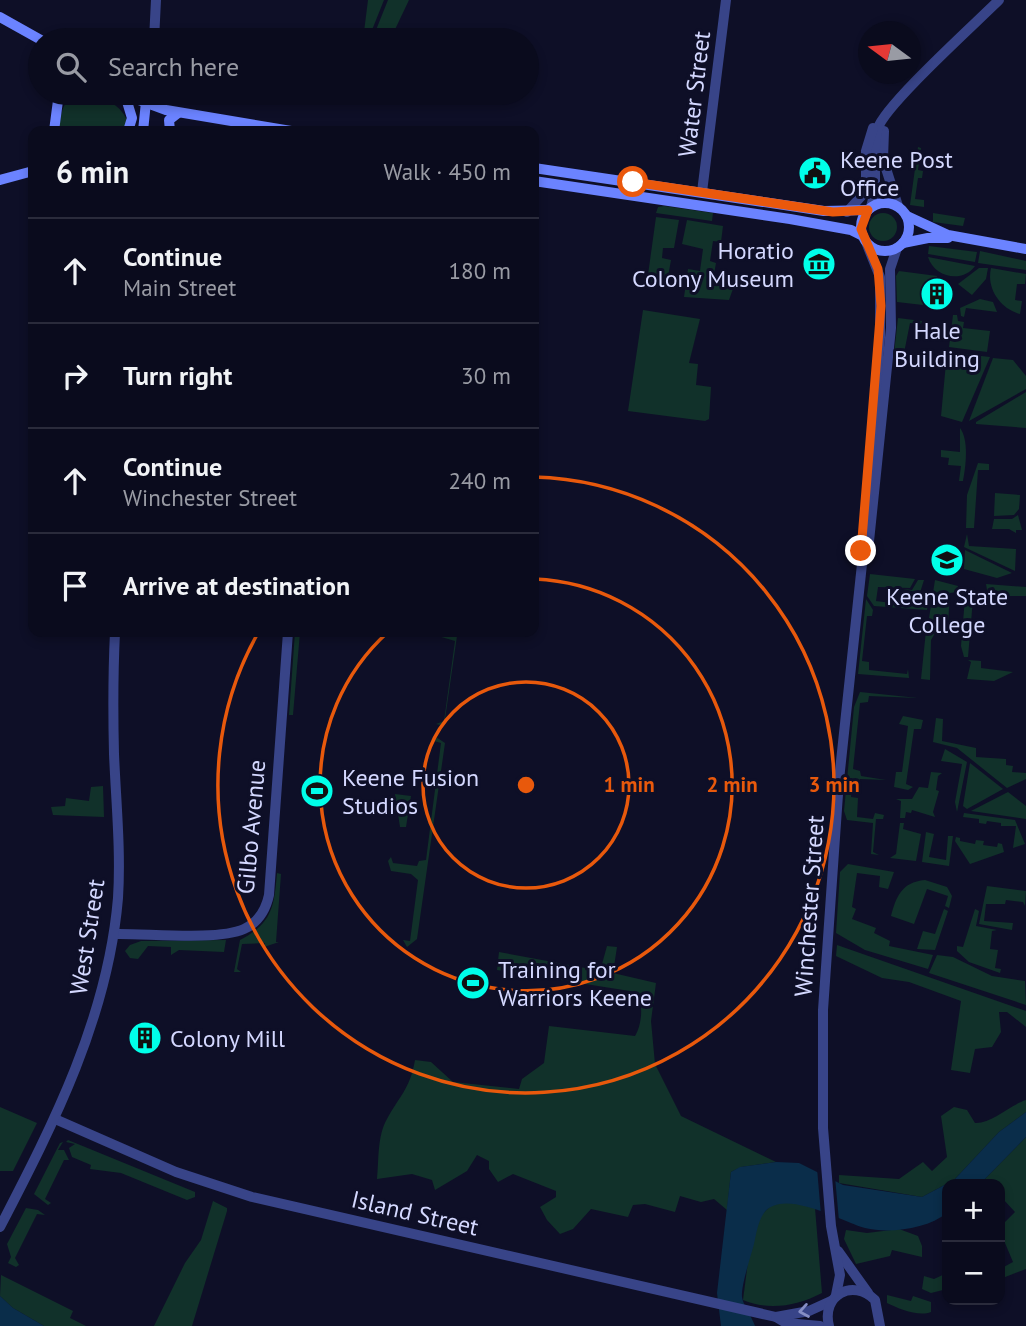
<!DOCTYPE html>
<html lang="en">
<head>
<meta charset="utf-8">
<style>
  :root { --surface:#0a0b1d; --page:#18192a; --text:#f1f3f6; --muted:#999ba4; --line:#2a2b3b }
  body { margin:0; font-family:"PT Sans",sans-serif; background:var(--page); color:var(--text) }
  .controls { position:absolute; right:21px; bottom:21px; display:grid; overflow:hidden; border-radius:14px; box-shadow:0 4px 10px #0003 }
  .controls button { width:63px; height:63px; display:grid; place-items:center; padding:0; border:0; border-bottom:2px solid var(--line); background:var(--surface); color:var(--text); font:35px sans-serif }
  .compass { position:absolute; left:858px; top:21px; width:63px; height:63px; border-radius:50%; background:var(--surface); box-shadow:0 4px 10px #0003; rotate:285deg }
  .stop { position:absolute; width:21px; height:21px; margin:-16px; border:5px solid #ea580c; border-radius:50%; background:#fff }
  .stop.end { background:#ea580c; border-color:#fff; box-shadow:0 2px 7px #0008 }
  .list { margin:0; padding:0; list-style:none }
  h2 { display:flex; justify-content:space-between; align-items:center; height:91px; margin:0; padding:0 28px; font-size:30px }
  h2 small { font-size:23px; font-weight:400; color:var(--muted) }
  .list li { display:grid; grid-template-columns:46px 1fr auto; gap:21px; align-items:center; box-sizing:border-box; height:105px; padding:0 28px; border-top:2px solid var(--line) }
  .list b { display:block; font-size:26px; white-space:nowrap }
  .list p { margin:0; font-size:23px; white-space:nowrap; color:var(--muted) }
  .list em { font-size:23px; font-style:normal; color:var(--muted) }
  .icon { flex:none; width:38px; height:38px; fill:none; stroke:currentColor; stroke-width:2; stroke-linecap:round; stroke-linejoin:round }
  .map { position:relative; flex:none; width:1026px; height:1326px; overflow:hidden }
  .search { position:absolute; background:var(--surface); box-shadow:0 4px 10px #0003; left:28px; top:28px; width:511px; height:77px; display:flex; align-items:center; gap:18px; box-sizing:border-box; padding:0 24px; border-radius:38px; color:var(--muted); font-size:26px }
  .panel { position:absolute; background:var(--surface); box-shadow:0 4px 10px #0003; left:28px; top:126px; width:511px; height:511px; border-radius:14px }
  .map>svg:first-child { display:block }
  .green { fill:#11312a }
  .water { fill:#0a2d4a }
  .pier { fill:#0e0f27 }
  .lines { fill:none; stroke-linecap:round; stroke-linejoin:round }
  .tertiary { stroke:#384488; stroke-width:10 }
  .secondary { stroke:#6b83ff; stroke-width:10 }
  .oneway { stroke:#868ec4 }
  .route { stroke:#ea580c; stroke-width:9 }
  .ring { fill:none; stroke:#e8590c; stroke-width:3.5 }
  .labels { text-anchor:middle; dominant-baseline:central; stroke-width:6; stroke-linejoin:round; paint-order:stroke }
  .street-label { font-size:24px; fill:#d4d8ff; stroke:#0e0f27 }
  .poi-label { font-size:24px; fill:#d4d8ff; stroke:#0e0f27; text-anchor:start }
  .centre { fill:#e8590c; stroke:#0e0f27; stroke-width:3.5 }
  .ring-label { font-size:21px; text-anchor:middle; font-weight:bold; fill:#e8590c; stroke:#0e0f27; stroke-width:6; stroke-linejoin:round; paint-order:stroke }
</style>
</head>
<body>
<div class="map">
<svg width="1026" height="1326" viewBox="0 0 1026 1326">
  <rect width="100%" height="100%" fill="#0e0f27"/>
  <!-- green -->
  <g class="green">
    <path d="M368 0H384L368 40H363Z"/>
    <path d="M388 0H409L390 40H372Z"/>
    <path d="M80 93C97 93 120 103 127 120L123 131H59C61 114 62 98 80 93Z"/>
    <path d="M918 147 921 148 918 170 923 171 922 178H918L915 199 924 200V207L910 205Z"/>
    <path d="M664 206 713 213 712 221 656 213 658 207Z"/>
    <path d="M933 213 965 218 963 226 933 222Z"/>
    <circle cx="883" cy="227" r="14"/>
    <path d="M656 217 679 220 674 248H663L662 258 671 260 666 288 663 284 647 282Z"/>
    <path d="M687 220 723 226 721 242 713 241 710 261 716 263 712 286H734L729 300 684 297 688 269 700 271 703 249 682 244Z"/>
    <path d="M929 246 977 252 975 262 928 254Z"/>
    <path d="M980 251 1026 261V270L978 263Z"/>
    <path d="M928 257 975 266C962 284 934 277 928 257Z"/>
    <path d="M979 268H988L986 279 972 295 958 284Z"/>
    <path d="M991 268 1026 274 1025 284H1017L1015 300 1022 301 1020 314C1001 309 986 289 991 268Z"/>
    <path d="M899 271 937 276 936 283 927 282 923 305 897 302 896 276Z"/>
    <path d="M980 299 993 302 997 312 966 308 964 317 961 316 960 308Z"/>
    <path d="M643 310 700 319 689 363 698 364 696 385 711 387 709 419 705 421 628 411Z"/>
    <path d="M953 315H957L958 321 964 322 963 328 990 331 987 352 949 347Z"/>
    <path d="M898 318 922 321 921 324 910 323 901 368 894 367 893 362Z"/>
    <path d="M947 352 990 357 962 422 941 416Z"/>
    <path d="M993 358 1013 360 1026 376V389L969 421Z"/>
    <path d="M1026 392V428L976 424V422Z"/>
    <path d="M960 428C969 440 966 466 963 481H938H959L961 466 948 465 949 458 941 457V450L960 452Z"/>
    <path d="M978 463 989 464V470H978L974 528H966L967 495Z"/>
    <path d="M995 493 1020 495 1019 509 1014 515 994 516Z"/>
    <path d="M1018 515 1022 530H1016V533L1009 529H992L994 519H1012Z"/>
    <path d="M967 534 969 546 1016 549 1015 571 964 547Z"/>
    <path d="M965 550 967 551 1012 573 997 578 964 569Z"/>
    <path d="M870 574 915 579 910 588 878 587 876 601 915 606 916 592 903 589 912 590 918 580H924L917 602 928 604 927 610 874 606 867 596Z"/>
    <path d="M935 580 958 586 957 592 950 593 948 624 955 625 954 631 938 632 929 618Z"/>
    <path d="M986 584 1026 587V596H988Z"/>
    <path d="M965 598 973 599 968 657H964L961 646Z"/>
    <path d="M866 599 873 610 872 616H867L862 661 869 662V670L907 674 908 669 909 678 858 674Z"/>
    <path d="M927 621 935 633 931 640 930 680 921 679Z"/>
    <path d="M295 632H300L293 715H289Z"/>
    <path d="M439 632H455L457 636 444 726 436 724 444 721 455 641 438 636Z"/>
    <path d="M968 660 981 661V668L1013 672 994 681 967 679 971 662Z"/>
    <path d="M860 692 918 698 869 696 868 702 860 703 853 769 860 771 861 776 886 780 860 779 859 787H852L851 797 858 798 857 817 873 819 875 813 884 815 883 819H876L873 852 879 855 871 854 873 823 847 820 844 811 854 707Z"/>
    <path d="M903 716 923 720 921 729H914L906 784 913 787 908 790 894 787 896 772H902L908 726 899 724Z"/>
    <path d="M936 718 943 719 942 741 976 748V757L1006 759V765L1013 766 1012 772 1026 773V779L1007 788 957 748 933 742Z"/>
    <path d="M436 737 445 743 417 939 407 947 403 940 410 941 418 880 411 874 391 871 388 861 391 857 393 863 417 866 419 861 426 860 441 743 434 741Z"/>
    <path d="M945 749 967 762 957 812 955 802 962 764 941 761Z"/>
    <path d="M970 763 1003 789 967 809 963 806Z"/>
    <path d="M931 772 942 773 938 776 936 790 939 791 933 812 935 817 912 810 911 813 906 812 905 818H900L901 801 896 799H912L919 787 928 788Z"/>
    <path d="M103 786 104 817 53 815 51 807 65 806 66 798 89 801 91 787Z"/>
    <path d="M1008 792 1026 806V819L971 811Z"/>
    <path d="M395 794 411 796 406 827H400Z"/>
    <path d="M964 813 1015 820 1025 844 1013 848 1016 826H1001V823L987 821 986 824 979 823V819L963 817Z"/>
    <path d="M900 823H904L903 829 921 834 916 861 890 858 896 854Z"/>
    <path d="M926 832 934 834 929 857 946 860 948 836H953L949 866 922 862Z"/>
    <path d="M956 837 960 838V841L975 844 976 840 984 841 983 845 997 847 998 843 1002 844 1004 852 970 864 955 841Z"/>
    <path d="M848 864 894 872 888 889 879 887 880 876 857 873 852 907 856 909 852 919 876 928 874 933 890 941 889 946 933 955 928 969 865 950 836 933 840 872Z"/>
    <path d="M277 873 281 874 276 942H279L264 947 265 943 242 944 237 969 241 972H234L240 940C272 923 274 908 277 873Z"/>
    <path d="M925 880 947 887 952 896 949 908 945 906 948 896 927 889 914 924 891 916C896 898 901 882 925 880Z"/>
    <path d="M987 886 1026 891 1025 906 1023 902 1006 900 1005 904H986L984 921 1013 923 1012 930 979 924Z"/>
    <path d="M944 909 948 911 935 950 917 949 923 931 935 934Z"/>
    <path d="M975 909 979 911 976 926 997 930 992 931 990 949 998 950 995 968 1001 969 1000 973 969 962 957 951V946L963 947Z"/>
    <path d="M226 940 224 952 179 950 171 955V947L148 946 138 959 130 958 125 951 130 945 141 941Z"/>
    <path d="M837 945 1026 1011V1027L1007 1012H999L1001 1032 992 1047 975 1049 970 1073 951 1070 961 1001 909 982 882 978 836 956Z"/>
    <path d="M607 946 617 947 613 973 656 983 651 1021 655 1064 681 1116 776 1162 741 1167 731 1172 727 1210 714 1199 701 1202 680 1196 675 1212 645 1204 633 1205 628 1217 591 1209 573 1229 560 1234 547 1220 540 1207 556 1197V1191L513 1174 498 1182 489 1169V1161L477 1155 467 1171 435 1190 432 1180 412 1174 377 1179C379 1161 377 1136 387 1119 400 1095 410 1089 415 1060L431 1062 453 1082 519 1089 522 1079 544 1063 549 1026 635 1036C642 1025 644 1002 636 992L497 970 499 952 596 970 602 964Z"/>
    <path d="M937 955 953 957 992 976 1025 981 1026 1005 929 973Z"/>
    <path d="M1026 1100V1112L999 1132 954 1180 922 1197 839 1183V1175L899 1179 923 1162 932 1171 947 1157 941 1116 954 1107 967 1110 975 1123C991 1124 1010 1105 1026 1100Z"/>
    <path d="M0 1107 37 1123 13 1171H0Z"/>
    <path d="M1026 1137V1269L1000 1279V1269L1013 1262 1005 1243 1000 1244V1227L1015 1212 1003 1199 1000 1200V1184H980Z"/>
    <path d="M68 1140 195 1192V1197L187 1200 121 1173 90 1169 91 1165 72 1157 69 1148 75 1144 66 1142Z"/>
    <path d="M63 1142 58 1150H64L69 1160H64L45 1199 51 1203 48 1205 34 1194 60 1143Z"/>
    <path d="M778 1199 815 1208 822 1293C797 1306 769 1311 743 1300L753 1223Z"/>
    <path d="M213 1201 227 1208V1211L192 1326H154L185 1263 201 1240Z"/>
    <path d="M26 1208 38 1210 45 1215 37 1214 15 1258 19 1265 16 1267 8 1263 11 1257 7 1244Z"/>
    <path d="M899 1229 918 1236 922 1246V1257L892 1250 890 1256 856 1264 844 1239 846 1230 867 1233Z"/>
    <path d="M947 1273 942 1279 943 1290 931 1293 922 1289 924 1276 934 1279Z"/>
    <path d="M1 1275 73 1311 70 1318 86 1326H44L13 1308 0 1296Z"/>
    <path d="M887 1295 911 1301 913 1296 931 1302V1312C919 1317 899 1309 887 1303Z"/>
  </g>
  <!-- water -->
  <g class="water">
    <path d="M1026 1112V1137L980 1184H947V1213C927 1229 889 1234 865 1228 842 1222 783 1187 764 1213 758 1221 756 1235 754 1244 751 1256 741 1285 742 1297 743 1305 752 1317 755 1326H721L717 1293 731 1172 740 1167 776 1162 799 1163 843 1185 922 1197 954 1180 999 1132Z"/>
    <path d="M0 1296 13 1308 44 1326H0Z"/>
  </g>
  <!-- pier -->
  <path class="pier" d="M817 1168 835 1177 839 1221 821 1215Z"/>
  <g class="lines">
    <!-- tertiary -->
    <g class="tertiary">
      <path d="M154 40 156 0"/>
      <path d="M884 131 883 159 898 206"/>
      <path d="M702 192 726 0"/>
      <path d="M871 207C880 180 870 155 878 128 885 105 976 23 999 0"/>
      <path d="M847 212 866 191V151L873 128"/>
      <path d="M862 563 868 551 891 328 890 269 897 248"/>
      <path d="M114 934C146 933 217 941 244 929 259 922 266 909 269 895L288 632"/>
      <path d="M55 1119 176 1172 252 1197 776 1317 786 1323 820 1326"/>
      <path d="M0 1227C54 1123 108 1017 118 898 121 851 116 802 114 754 113 714 113 673 115 632"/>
      <path d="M838 1251 868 1293"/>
      <path d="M836 1295 840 1275 831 1226 823 1128V1010L839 780 862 564 880 337V277L866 242"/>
      <path d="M776 1317 809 1311 831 1301"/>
      <path d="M829 1326C821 1295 853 1278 875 1300L880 1326"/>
    </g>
    <!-- secondary -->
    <g class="secondary">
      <path d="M0 17 41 40"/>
      <path d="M120 93 166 110 291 131"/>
      <path d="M125 95 132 118 128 131"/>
      <path d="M54 131 59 93"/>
      <path d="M143 131 146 102"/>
      <path d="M170 131 169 120 178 113"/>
      <path d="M534 168 824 211 868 210"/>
      <path d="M0 180 33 171"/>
      <path d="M534 181 790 219 851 230 863 236"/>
      <circle cx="885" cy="227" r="24"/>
      <path d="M907 216 948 235 1026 249"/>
      <path d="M903 243 928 238H948"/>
    </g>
  </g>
  <!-- one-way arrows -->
  <defs><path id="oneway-chevron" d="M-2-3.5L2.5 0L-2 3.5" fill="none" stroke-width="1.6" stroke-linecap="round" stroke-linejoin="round" transform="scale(1.75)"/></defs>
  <use class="oneway" href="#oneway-chevron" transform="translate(804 1311) rotate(170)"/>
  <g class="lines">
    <!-- route -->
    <path class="route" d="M633 182 833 212 868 210 861 229 878 269 881 306 861 551"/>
  </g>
  <!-- distance rings -->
  <g class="ring">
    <circle cx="526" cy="785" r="103"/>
    <path d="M535 579A206 206 0 1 1 388 632"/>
    <path d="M534 477A308 308 0 1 1 258 633"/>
  </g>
  <!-- icons -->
  <defs>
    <symbol id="civic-disc" viewBox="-11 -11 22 22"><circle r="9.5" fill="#00ffe9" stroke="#0e0f27"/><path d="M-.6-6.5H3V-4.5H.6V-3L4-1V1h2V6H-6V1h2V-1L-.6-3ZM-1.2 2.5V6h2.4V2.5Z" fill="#111"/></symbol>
    <symbol id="museum-disc" viewBox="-11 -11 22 22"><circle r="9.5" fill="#00ffe9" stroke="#0e0f27"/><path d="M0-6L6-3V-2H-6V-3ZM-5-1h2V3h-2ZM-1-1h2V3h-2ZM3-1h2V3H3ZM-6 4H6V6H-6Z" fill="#111"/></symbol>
    <symbol id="building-disc" viewBox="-11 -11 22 22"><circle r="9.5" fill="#00ffe9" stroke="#0e0f27"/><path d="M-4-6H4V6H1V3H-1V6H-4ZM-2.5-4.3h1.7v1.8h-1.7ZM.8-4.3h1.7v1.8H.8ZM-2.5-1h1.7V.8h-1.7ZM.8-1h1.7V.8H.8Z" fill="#111"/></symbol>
    <symbol id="university-disc" viewBox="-11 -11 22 22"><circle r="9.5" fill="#00ffe9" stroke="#0e0f27"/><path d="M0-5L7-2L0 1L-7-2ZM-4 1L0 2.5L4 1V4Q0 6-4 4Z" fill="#111"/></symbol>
    <symbol id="stadium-disc" viewBox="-11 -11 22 22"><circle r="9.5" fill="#00ffe9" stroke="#0e0f27"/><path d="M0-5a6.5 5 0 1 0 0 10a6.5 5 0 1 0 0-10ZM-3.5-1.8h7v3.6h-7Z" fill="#111"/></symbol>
  </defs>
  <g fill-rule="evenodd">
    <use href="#civic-disc" x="796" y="154" width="38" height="38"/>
    <use href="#museum-disc" x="800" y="245" width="38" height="38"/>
    <use href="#building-disc" x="918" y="275" width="38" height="38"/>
    <use href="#university-disc" x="928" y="541" width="38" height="38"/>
    <use href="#stadium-disc" x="298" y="772" width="38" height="38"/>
    <use href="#stadium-disc" x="454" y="964" width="38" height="38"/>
    <use href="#building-disc" x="126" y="1019" width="38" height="38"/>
  </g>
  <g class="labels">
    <!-- street labels -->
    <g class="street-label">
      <text transform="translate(694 94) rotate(-83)">Water Street</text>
      <text transform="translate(251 827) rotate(-85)">Gilbo Avenue</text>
      <text transform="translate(809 906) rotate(-86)">Winchester Street</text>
      <text transform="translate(87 937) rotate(-81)">West Street</text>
      <text transform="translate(415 1213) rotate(13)">Island Street</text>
    </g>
    <!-- poi labels -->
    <g class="poi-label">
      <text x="840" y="159">Keene Post<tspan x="840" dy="28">Office</tspan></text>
      <text x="794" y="250" text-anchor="end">Horatio<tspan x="794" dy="28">Colony Museum</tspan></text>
      <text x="937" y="330" text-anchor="middle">Hale<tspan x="937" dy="28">Building</tspan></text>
      <text x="947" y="596" text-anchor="middle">Keene State<tspan x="947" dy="28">College</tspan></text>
      <text x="342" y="777">Keene Fusion<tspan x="342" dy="28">Studios</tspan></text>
      <text x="498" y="969">Training for<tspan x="498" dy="28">Warriors Keene</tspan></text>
      <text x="170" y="1038">Colony Mill</text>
    </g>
  </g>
  <circle cx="526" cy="785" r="10" class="centre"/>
  <g class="ring-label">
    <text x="629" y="792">1 min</text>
    <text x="732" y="792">2 min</text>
    <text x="834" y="792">3 min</text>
  </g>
</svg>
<div class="controls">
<button>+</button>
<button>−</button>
</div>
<svg class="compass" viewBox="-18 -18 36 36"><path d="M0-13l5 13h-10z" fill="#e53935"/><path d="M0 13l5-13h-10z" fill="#999ba4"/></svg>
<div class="stop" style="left:633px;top:182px"></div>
<div class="stop end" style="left:861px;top:551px"></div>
<div class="search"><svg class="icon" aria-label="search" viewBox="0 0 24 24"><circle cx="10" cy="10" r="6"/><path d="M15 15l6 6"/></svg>Search here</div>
<section class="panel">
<h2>6 min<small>Walk · 450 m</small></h2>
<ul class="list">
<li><svg class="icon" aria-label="ahead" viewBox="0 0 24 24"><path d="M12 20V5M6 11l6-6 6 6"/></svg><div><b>Continue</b><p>Main Street</p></div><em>180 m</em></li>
<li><svg class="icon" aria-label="right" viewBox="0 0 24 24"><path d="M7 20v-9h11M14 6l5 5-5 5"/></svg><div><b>Turn right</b></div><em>30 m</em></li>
<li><svg class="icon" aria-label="ahead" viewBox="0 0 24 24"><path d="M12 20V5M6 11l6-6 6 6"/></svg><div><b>Continue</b><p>Winchester Street</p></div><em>240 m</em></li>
<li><svg class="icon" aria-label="arrive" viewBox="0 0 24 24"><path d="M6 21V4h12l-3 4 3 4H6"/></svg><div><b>Arrive at destination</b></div></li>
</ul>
</section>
</div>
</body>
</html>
